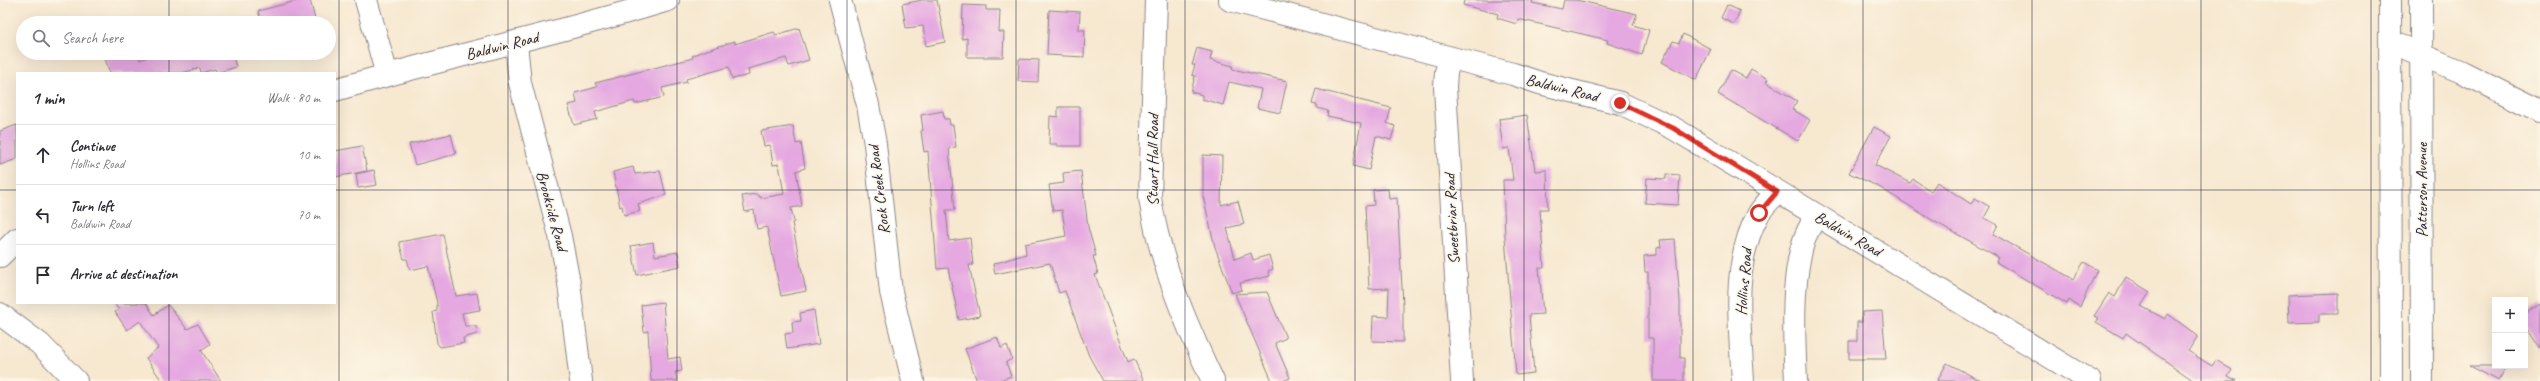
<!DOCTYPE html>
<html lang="en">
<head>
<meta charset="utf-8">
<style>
  :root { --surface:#fff; --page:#f2f2f3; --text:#2b2b33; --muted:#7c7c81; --line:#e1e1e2 }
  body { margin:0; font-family:Caveat,sans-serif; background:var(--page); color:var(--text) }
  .controls { position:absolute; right:12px; bottom:12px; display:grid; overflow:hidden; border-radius:0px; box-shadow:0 4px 16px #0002 }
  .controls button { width:36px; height:36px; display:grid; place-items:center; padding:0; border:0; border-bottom:1px solid var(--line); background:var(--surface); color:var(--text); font:20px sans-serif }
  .stop { position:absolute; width:12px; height:12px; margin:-9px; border:3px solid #d93025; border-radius:50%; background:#fff }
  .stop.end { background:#d93025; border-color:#fff; box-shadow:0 1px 4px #0008 }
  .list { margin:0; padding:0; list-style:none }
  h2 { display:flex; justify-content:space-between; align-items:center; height:52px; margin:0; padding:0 16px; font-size:17px }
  h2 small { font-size:13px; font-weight:400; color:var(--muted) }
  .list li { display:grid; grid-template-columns:26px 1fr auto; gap:12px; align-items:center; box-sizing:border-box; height:60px; padding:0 16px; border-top:1px solid var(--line) }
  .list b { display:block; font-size:15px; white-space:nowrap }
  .list p { margin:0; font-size:13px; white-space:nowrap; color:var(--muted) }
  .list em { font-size:13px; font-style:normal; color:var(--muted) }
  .icon { flex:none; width:22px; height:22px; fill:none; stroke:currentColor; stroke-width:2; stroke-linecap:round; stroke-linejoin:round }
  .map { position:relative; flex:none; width:2540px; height:381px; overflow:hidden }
  .search { position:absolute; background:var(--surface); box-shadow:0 4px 16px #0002; left:16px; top:16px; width:320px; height:44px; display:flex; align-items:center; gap:10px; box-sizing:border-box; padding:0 14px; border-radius:22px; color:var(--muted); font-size:15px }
  .panel { position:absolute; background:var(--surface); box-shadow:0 4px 16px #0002; left:16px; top:72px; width:320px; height:232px; border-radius:0px }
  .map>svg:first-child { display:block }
  .building { fill:#e5a8e1 }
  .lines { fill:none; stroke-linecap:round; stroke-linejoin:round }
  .minor-casing { stroke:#8c8586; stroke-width:24 }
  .major-casing { stroke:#8c8586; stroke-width:24 }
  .minor { stroke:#fff; stroke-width:22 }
  .major { stroke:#fff; stroke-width:22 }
  .route { stroke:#d93025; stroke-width:5 }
  .grid { fill:none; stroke:#22223b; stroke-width:1; stroke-opacity:0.55 }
  .labels { text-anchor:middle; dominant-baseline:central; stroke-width:3; stroke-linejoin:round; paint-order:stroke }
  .street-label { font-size:16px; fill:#22223b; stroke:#fcf5e5 }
</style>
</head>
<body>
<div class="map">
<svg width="2540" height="381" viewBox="0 0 2540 381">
  <rect width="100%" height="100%" fill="#fcf5e5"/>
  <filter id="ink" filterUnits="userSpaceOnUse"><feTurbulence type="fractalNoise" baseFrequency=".025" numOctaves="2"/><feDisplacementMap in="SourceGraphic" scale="8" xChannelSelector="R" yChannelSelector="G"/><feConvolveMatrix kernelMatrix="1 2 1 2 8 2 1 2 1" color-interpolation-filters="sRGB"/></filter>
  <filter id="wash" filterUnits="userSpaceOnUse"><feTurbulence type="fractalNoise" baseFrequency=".012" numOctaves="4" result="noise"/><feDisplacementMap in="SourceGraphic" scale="16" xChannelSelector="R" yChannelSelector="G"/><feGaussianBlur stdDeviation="0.9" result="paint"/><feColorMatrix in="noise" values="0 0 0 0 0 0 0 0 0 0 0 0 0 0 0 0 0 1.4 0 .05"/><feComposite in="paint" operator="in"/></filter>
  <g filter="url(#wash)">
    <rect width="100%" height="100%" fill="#f7e8d0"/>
    <g id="blocks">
      <!-- building -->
      <g class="building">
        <path d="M300 0H310L315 19 298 23H262L258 11Z"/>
        <path d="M922 0H937L945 42 926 46 923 26 906 28 902 4Z"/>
        <path d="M1464 0H1533L1532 3 1562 9 1564 0H1576L1637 14 1633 25 1649 30 1642 55 1607 43 1608 40 1518 19 1517 24 1497 18 1498 14 1463 5Z"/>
        <path d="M963 5 986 6V10H1000L999 32H1004L1003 57H967V38L962 39Z"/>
        <path d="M1727 5 1740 11 1734 24 1721 18Z"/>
        <path d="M1049 10 1080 12 1079 30H1085L1084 57 1047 55Z"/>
        <path d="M799 28 809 60 789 66 786 58 748 69 749 75 732 79 729 67 686 79 687 82 662 88 664 97 635 104 634 101 595 112 597 119 574 125 568 105 577 103 575 93 597 87 595 83 693 58 692 56 701 52 735 41V44L774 32 776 35Z"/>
        <path d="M1683 34 1711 49 1696 80 1662 62 1673 41 1679 43Z"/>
        <path d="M1197 48 1212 52 1210 60 1233 66 1232 69 1287 81 1280 113 1257 108 1261 89 1229 82 1223 105 1202 99V95L1191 92 1195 76 1192 75 1195 65H1192Z"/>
        <path d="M103 53H137L140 60 158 53H232L236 67 217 73 215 69 201 73 200 68 182 73H110Z"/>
        <path d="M1019 59 1039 60 1038 82 1018 81Z"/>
        <path d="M1751 69 1768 79 1766 82 1797 101 1792 109 1810 120 1798 141 1718 94 1731 70 1746 78Z"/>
        <path d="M1316 89 1391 108 1387 123 1395 126 1391 140 1376 136 1369 170 1353 166 1361 123 1327 116 1328 111 1317 108V105L1312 104Z"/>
        <path d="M1058 107H1080V146H1057V144H1049L1050 116 1058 117Z"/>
        <path d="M943 111 944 119H949L950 125H953L956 147 949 148 955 210H946L949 241 970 238 973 265H969L980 316 959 320 948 268 937 269 928 151 924 152 921 131 923 130 921 115Z"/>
        <path d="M1527 115 1535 171 1547 170 1548 209H1540L1544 268H1539L1543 314 1529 315 1534 373 1516 375 1505 237 1503 180H1513L1509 148 1503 149 1499 119Z"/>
        <path d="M17 125V159L0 165V131Z"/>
        <path d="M793 126 796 144 801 143 805 168 796 171 802 206 791 208 794 222 792 223 806 291 781 296 767 227 757 229 754 210 745 212 742 196 756 194 761 198 784 194 779 164 773 165 770 145 764 146 761 131Z"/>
        <path d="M1874 127 1891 136 1875 165 1910 183 1913 179 1931 191 1937 182 1971 204 1975 198 1990 207 1984 218 1998 225 1993 234 2073 279 2084 262 2097 270 2080 307 2069 300 2067 304 1996 262 1998 257 1932 220 1879 187 1849 173Z"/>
        <path d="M451 134 456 154 415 165 409 144Z"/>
        <path d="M362 146 367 171 335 177V151Z"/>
        <path d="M1203 155 1222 156 1221 205 1238 201 1244 224 1227 228 1235 259 1251 253 1253 260 1269 255 1273 269 1268 271 1270 276 1240 283 1242 290 1232 293 1215 247 1203 196Z"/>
        <path d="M633 167 635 174 660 171 666 195 638 204 640 211 624 215 622 206 620 207 613 172Z"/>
        <path d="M374 170 377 185 358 188 356 174Z"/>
        <path d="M1081 171 1088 227 1096 256H1093L1098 274 1095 275 1128 362 1134 359 1144 381H1103L1089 356 1065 291 1059 293 1050 263 995 274 993 264 1026 254 1025 244 1066 236 1062 210 1053 211 1049 185 1064 183 1063 173Z"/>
        <path d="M1666 174 1680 175 1678 205 1645 203 1647 178 1666 179Z"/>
        <path d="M1388 189 1389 199 1397 198 1403 305V342L1372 341 1373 316 1388 317 1389 288 1369 289 1365 206 1374 205 1373 190Z"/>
        <path d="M443 234 456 296 477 293 480 310 462 313 465 326H476L477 334 463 338 464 343 440 347 437 343 433 312 437 311V303L428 266 410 270 407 259H404L399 242Z"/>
        <path d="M1675 239 1680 301V358H1684V381H1653V338H1648V272H1645L1644 256 1657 255V248L1661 247 1660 240Z"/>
        <path d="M653 242 655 256 678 252 680 266 637 275 631 246Z"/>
        <path d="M2126 277 2150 292 2141 306 2165 319 2168 314 2198 336 2188 351 2212 366 2216 360 2232 370 2228 376 2237 381H2194L2126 333 2123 338 2096 322 2098 318 2094 316 2109 293 2115 297Z"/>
        <path d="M1267 292 1286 338 1275 343 1290 378 1283 381H1272L1235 294Z"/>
        <path d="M2338 293V314H2319V322L2289 323 2288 295Z"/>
        <path d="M663 302 668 359 680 357 682 371 675 372 677 381H651L648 331 644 332 641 305Z"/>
        <path d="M114 303H146L154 315 168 305 187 329 198 324 210 344 201 350 221 381H162L146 358 158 348 140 321 127 330 115 312 119 310Z"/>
        <path d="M2540 304V349L2525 326V314Z"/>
        <path d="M814 310 819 344 787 349 785 334 793 333 792 322 801 321 800 313Z"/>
        <path d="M1882 311 1886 359H1849V341H1857V322H1862V312Z"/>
        <path d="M997 337 1001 348 1007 345 1012 359 1006 362 1011 376 998 381H977L965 349Z"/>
        <path d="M1947 363 1981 381H1937Z"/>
        <path d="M2469 366H2507L2498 381Z"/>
      </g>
    </g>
  </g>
  <g filter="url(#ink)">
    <use href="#blocks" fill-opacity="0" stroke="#8c8586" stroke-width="1"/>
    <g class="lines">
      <defs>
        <g id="minor">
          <path d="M366 0 387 75"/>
          <path d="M840 0 868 105 875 144 891 292 913 381"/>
          <path d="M1156 0 1150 198C1160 263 1185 322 1213 381"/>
          <path d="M1230 0 1513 74 1540 83 1620 103 1673 128 2090 381"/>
          <path d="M2391 42 2462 72 2540 111"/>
          <path d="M516 43 520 83 560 236 569 283 581 381"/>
          <path d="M1451 58 1446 72 1445 87 1462 381"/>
          <path d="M335 90C445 57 558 34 668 0"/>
          <path d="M0 256 17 239"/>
          <path d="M0 314 40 344 76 381"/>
          <path d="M1743 381C1740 328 1731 264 1758 215 1762 207 1771 199 1777 192"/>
          <path d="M1796 381C1794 340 1788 248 1817 217"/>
        </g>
        <g id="major">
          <path d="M2390 0 2391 381"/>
          <path d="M2421 0 2422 381"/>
        </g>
      </defs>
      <!-- minor casing -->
      <use href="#minor" class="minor-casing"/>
      <!-- major casing -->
      <use href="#major" class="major-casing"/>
      <!-- minor -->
      <use href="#minor" class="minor"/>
      <!-- major -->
      <use href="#major" class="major"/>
    </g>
  </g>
  <g class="lines" filter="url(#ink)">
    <!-- route -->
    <path class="route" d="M1620 103 1673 128 1777 192 1759 213"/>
  </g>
  <!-- grid -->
  <path class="grid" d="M169 0V23M339 0V381M508 0V381M677 0V381M847 0V381M1016 0V381M1185 0V381M1355 0V381M1524 0V381M1693 0V381M1863 0V381M2032 0V381M2201 0V381M2371 0V381M169 53V73M0 190H17M335 190H2540M169 303V381"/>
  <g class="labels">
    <!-- street labels -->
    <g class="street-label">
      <text transform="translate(502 46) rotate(-14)">Baldwin Road</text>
      <text transform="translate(1562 88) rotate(14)">Baldwin Road</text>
      <text transform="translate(1153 160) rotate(-90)">Stuart Hall Road</text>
      <text transform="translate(879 190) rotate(-97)">Rock Creek Road</text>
      <text transform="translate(2422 190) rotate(-90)">Patterson Avenue</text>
      <text transform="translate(552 211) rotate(75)">Brookside Road</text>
      <text transform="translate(1452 219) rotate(-93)">Sweetbriar Road</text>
      <text transform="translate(1848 234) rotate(30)">Baldwin Road</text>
      <text transform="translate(1744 282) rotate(-85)">Hollins Road</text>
    </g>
  </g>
</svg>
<div class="controls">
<button>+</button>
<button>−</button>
</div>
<div class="stop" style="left:1759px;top:213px"></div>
<div class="stop end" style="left:1620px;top:103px"></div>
<div class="search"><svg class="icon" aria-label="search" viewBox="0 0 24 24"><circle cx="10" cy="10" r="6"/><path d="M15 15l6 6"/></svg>Search here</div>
<section class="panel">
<h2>1 min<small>Walk · 80 m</small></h2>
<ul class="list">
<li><svg class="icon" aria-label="ahead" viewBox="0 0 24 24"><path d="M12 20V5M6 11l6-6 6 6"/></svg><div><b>Continue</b><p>Hollins Road</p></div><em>10 m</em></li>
<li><svg class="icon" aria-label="left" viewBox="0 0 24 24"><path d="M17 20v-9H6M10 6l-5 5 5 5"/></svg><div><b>Turn left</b><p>Baldwin Road</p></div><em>70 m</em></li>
<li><svg class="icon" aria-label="arrive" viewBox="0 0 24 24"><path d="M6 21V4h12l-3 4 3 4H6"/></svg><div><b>Arrive at destination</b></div></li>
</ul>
</section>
</div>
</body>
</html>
